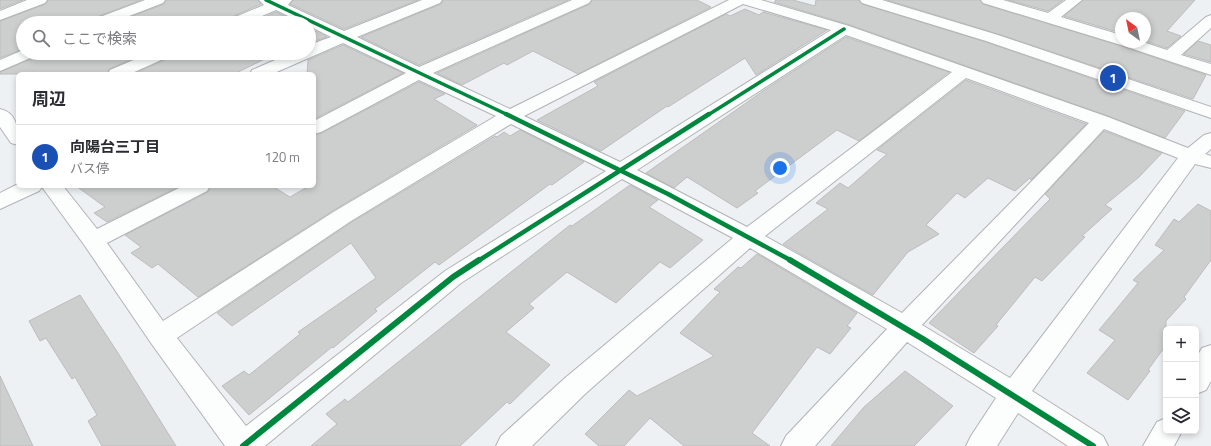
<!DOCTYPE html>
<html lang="ja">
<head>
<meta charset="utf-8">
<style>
  :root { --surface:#fff; --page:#f7f7f7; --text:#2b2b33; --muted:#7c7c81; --line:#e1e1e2; --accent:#ea580c }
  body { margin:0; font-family:"Titillium Web","Noto Sans JP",sans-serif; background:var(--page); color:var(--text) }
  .controls { position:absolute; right:12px; bottom:12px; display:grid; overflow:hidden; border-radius:6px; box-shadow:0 2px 6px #0003 }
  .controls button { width:36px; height:36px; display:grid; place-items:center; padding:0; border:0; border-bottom:1px solid var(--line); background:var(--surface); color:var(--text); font:20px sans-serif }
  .compass { position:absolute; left:1115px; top:12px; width:36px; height:36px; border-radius:50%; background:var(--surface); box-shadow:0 2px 6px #0003; rotate:327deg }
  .you { position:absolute; left:780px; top:168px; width:14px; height:14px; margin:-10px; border:3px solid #fff; border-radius:50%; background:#1a73e8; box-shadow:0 0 0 6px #1a73e833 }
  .badge { display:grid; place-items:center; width:26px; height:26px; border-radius:50%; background:var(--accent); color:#fff; font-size:13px; font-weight:700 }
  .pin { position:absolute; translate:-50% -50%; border:2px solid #fff; box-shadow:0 1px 4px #0006 }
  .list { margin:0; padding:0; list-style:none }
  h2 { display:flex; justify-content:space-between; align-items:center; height:52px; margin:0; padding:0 16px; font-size:17px }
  h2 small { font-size:13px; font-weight:400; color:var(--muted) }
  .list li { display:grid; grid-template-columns:26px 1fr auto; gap:12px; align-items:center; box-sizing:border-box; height:64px; padding:0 16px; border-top:1px solid var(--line) }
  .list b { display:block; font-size:15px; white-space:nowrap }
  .list p { margin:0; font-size:13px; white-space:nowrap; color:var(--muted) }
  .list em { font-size:13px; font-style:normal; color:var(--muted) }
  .icon { flex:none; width:22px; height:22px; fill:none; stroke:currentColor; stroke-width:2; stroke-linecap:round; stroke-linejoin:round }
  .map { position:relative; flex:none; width:1211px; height:446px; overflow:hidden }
  .search { position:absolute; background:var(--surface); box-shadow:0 2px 6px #0003; left:16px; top:16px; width:300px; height:44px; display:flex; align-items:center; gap:10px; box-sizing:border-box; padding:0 14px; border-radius:22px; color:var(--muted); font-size:15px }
  .panel { position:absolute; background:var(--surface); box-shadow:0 2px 6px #0003; left:16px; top:72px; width:300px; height:116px; border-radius:6px }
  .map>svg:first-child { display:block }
  .building { fill:#cdcece; stroke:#bdbdbe }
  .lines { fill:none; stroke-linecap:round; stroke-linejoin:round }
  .minor-casing { stroke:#b1b4b6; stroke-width:2 }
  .tertiary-casing { stroke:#b1b4b6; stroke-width:2 }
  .minor { fill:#fcfdfd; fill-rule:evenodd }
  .tertiary { fill:#fcfdfd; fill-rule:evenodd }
  .cycleway-far2-casing { stroke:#fcfdfe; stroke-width:5.5 }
  .cycleway-far1-casing { stroke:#fcfdfe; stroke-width:7 }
  .cycleway-casing { stroke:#fcfdfe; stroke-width:8 }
  .cycleway-far2 { stroke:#00873e; stroke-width:3.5 }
  .cycleway-far1 { stroke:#00873e; stroke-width:4.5 }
  .cycleway { stroke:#00873e; stroke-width:6 }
</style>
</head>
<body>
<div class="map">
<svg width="1211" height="446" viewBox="0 0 1211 446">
  <rect width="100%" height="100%" fill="#edf1f4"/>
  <!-- building -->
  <g class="building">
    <path d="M0 0H23L0 9Z"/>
    <path d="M48 0H141L91 19 88 23H23V49L0 58V21L46 4Z"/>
    <path d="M166 0H258L261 4 227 19 224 23H115L164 4Z"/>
    <path d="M293 0H418L344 29 290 4Z"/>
    <path d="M443 0H568L419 65 361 37 441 4Z"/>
    <path d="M592 0H697L711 7 578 74 533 51 507 65 504 63 462 85 437 73 590 4Z"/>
    <path d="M776 0H793L815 6 816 0H859L862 4 986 42 1185 111 1165 138 1108 116 850 25 774 2Z"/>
    <path d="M887 0H980L983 4 1121 46 1206 75 1193 99 998 34Z"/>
    <path d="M1008 0H1063L1048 11Z"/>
    <path d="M1083 0H1195L1167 31 1181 36 1167 48 1145 41V18H1121V33L1064 16Z"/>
    <path d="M745 9 759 15 763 12 827 30 756 75 745 58 668 107 667 106 601 151 537 120 598 86 594 82 726 14 730 16Z"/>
    <path d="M276 12 299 23H250Z"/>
    <path d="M309 28 327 37 309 43Z"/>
    <path d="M846 37 949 72 859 141 837 130 755 191 758 193 737 208 687 177 674 188 646 173 766 89Z"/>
    <path d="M1198 41 1211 45V62L1184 54Z"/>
    <path d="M343 45 403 73 314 119V74H307L308 60Z"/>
    <path d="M38 53H146L109 69 107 74H0V72L36 57Z"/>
    <path d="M173 53H277L234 74H134L171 57Z"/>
    <path d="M966 80 1086 124 1031 180 1030 178 1015 191 988 178 965 198 957 193 926 225 939 234 908 252 873 295 783 244 828 209 816 203 840 183 848 188 887 154 877 150Z"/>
    <path d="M419 82 445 94 434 99 477 125 334 210 198 297 158 264 152 268 131 253 141 247 125 235 208 192 211 186H272L290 197 309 186H314V135L322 133Z"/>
    <path d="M520 130 584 162 552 185 550 184 439 265 435 262 375 309 377 311 333 348 332 347 249 415 222 386 244 371 249 375 300 334 298 332 376 278 351 243 232 326 217 313 352 222 495 136 497 137 504 132 510 136Z"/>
    <path d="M1104 131 1162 153 1139 177 1105 205 1112 209 1082 236 1085 237 1042 281 1035 277 996 325 998 326 974 353 929 323 1050 199 1045 194Z"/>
    <path d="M630 185 658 200 649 207 703 240 670 268 660 262 616 303 567 272 529 304 534 308 506 332 550 365 510 404 507 402 460 446H311L337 424 326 414 345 399 348 402 570 225 572 226Z"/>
    <path d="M76 186H180L107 222 94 213 105 207Z"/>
    <path d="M1198 204 1211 211V260L1184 297 1186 299 1166 321V345L1148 370 1150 371 1128 400 1087 373 1115 340 1099 330 1138 283 1133 280 1164 250 1155 245 1174 219 1179 222Z"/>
    <path d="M757 254 857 313 847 326 851 328 830 354 817 347 752 433 770 446H684L650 418 624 446H599L585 434 629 390 637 396 714 356 680 333 720 292 714 289 738 267 741 268Z"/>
    <path d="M80 295 118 353 176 446H102L88 421 97 415 75 377 72 379 46 338 40 341 29 321Z"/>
    <path d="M905 371 953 406 914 446H831L864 407Z"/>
    <path d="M0 376 33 446H0Z"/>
  </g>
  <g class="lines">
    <defs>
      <g id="minor">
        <path d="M27 0H47L45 3 0 20V11Z"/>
        <path d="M145 0H165L163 3 111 23H89L92 20Z"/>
        <path d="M259 0H292L288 5 344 31 422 0H442L440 3 357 37 419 67 572 0H591L589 3 433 73 510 109 729 0H761L849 26 1108 117 1188 148 1204 135 1211 133V149L1205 154 1211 156V168L1195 164 1032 391 1103 436 1108 446H1068L1018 413 997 446H966L971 436 996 398 907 342 815 446H781L786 436 887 329 750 248 585 394 532 446H496L501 436 565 378 733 238 622 179 461 283 265 446H225L151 343 85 246 42 187 39 191 0 209V193L18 184V186H63L97 229 183 186H210L207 191 107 243 163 321 335 211 496 116 419 80 321 132 314 134V121L406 73 343 43 272 74H250L252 70 291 53H309V45L331 37 309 26V23H302L276 10 246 23H225L228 20 264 5ZM743 4 831 30 620 162 524 116ZM846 35 952 72 747 227 637 170ZM966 78 1089 123 902 313 765 236ZM511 124 606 171 445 271 246 426 177 338 351 221ZM1104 129 1178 158 1010 378 922 325Z"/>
        <path d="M981 0H1003L1048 13 1066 0H1082L1061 17 1121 35V42H1143L1167 50 1206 17 1211 15V28L1181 55 1211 64V75L1121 45 983 3Z"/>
        <path d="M23 50V53H37L35 56 0 71V60Z"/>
        <path d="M150 53H172L170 56 130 74H108L110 70Z"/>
        <path d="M0 109C18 113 18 130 18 145L11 143 0 127Z"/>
        <path d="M1211 345V381L1206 390 1196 394V358L1202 348Z"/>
        <path d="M1166 418V431H1182L1174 446H1143L1157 422Z"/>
      </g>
      <path id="tertiary" d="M860 0H882L998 35 1211 107V118L986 41 862 3Z"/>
    </defs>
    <!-- minor casing -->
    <use href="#minor" class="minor-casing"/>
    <!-- tertiary casing -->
    <use href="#tertiary" class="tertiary-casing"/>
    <!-- minor -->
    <use href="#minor" class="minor"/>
    <!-- tertiary -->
    <use href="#tertiary" class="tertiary"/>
    <defs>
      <g id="cycleway-far2">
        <path d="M266 0 508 115"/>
        <path d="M708 115 844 29"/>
      </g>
      <g id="cycleway-far1">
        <path d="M506 114 668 194 792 261"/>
        <path d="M478 261 709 114"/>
      </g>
      <g id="cycleway">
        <path d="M790 260 923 339 1093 446"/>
        <path d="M243 446 453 277 479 260"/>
      </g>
    </defs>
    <!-- cycleway-far2 casing -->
    <use href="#cycleway-far2" class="cycleway-far2-casing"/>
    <!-- cycleway-far1 casing -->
    <use href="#cycleway-far1" class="cycleway-far1-casing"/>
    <!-- cycleway casing -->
    <use href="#cycleway" class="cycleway-casing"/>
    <!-- cycleway-far2 -->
    <use href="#cycleway-far2" class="cycleway-far2"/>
    <!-- cycleway-far1 -->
    <use href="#cycleway-far1" class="cycleway-far1"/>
    <!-- cycleway -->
    <use href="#cycleway" class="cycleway"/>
  </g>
</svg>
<div class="controls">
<button>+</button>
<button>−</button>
<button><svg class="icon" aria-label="layers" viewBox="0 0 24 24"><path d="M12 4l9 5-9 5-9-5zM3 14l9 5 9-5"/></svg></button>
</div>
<svg class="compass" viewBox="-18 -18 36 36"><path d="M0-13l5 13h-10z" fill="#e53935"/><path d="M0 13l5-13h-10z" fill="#7c7c81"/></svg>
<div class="you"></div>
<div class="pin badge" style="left:1113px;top:78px;background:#1a4fb4">1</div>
<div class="search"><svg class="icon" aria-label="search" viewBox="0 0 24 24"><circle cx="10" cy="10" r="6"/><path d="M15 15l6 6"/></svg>ここで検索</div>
<section class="panel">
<h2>周辺<small></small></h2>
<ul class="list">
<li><span class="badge" style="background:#1a4fb4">1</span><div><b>向陽台三丁目</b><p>バス停</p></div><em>120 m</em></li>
</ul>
</section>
</div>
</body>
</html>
